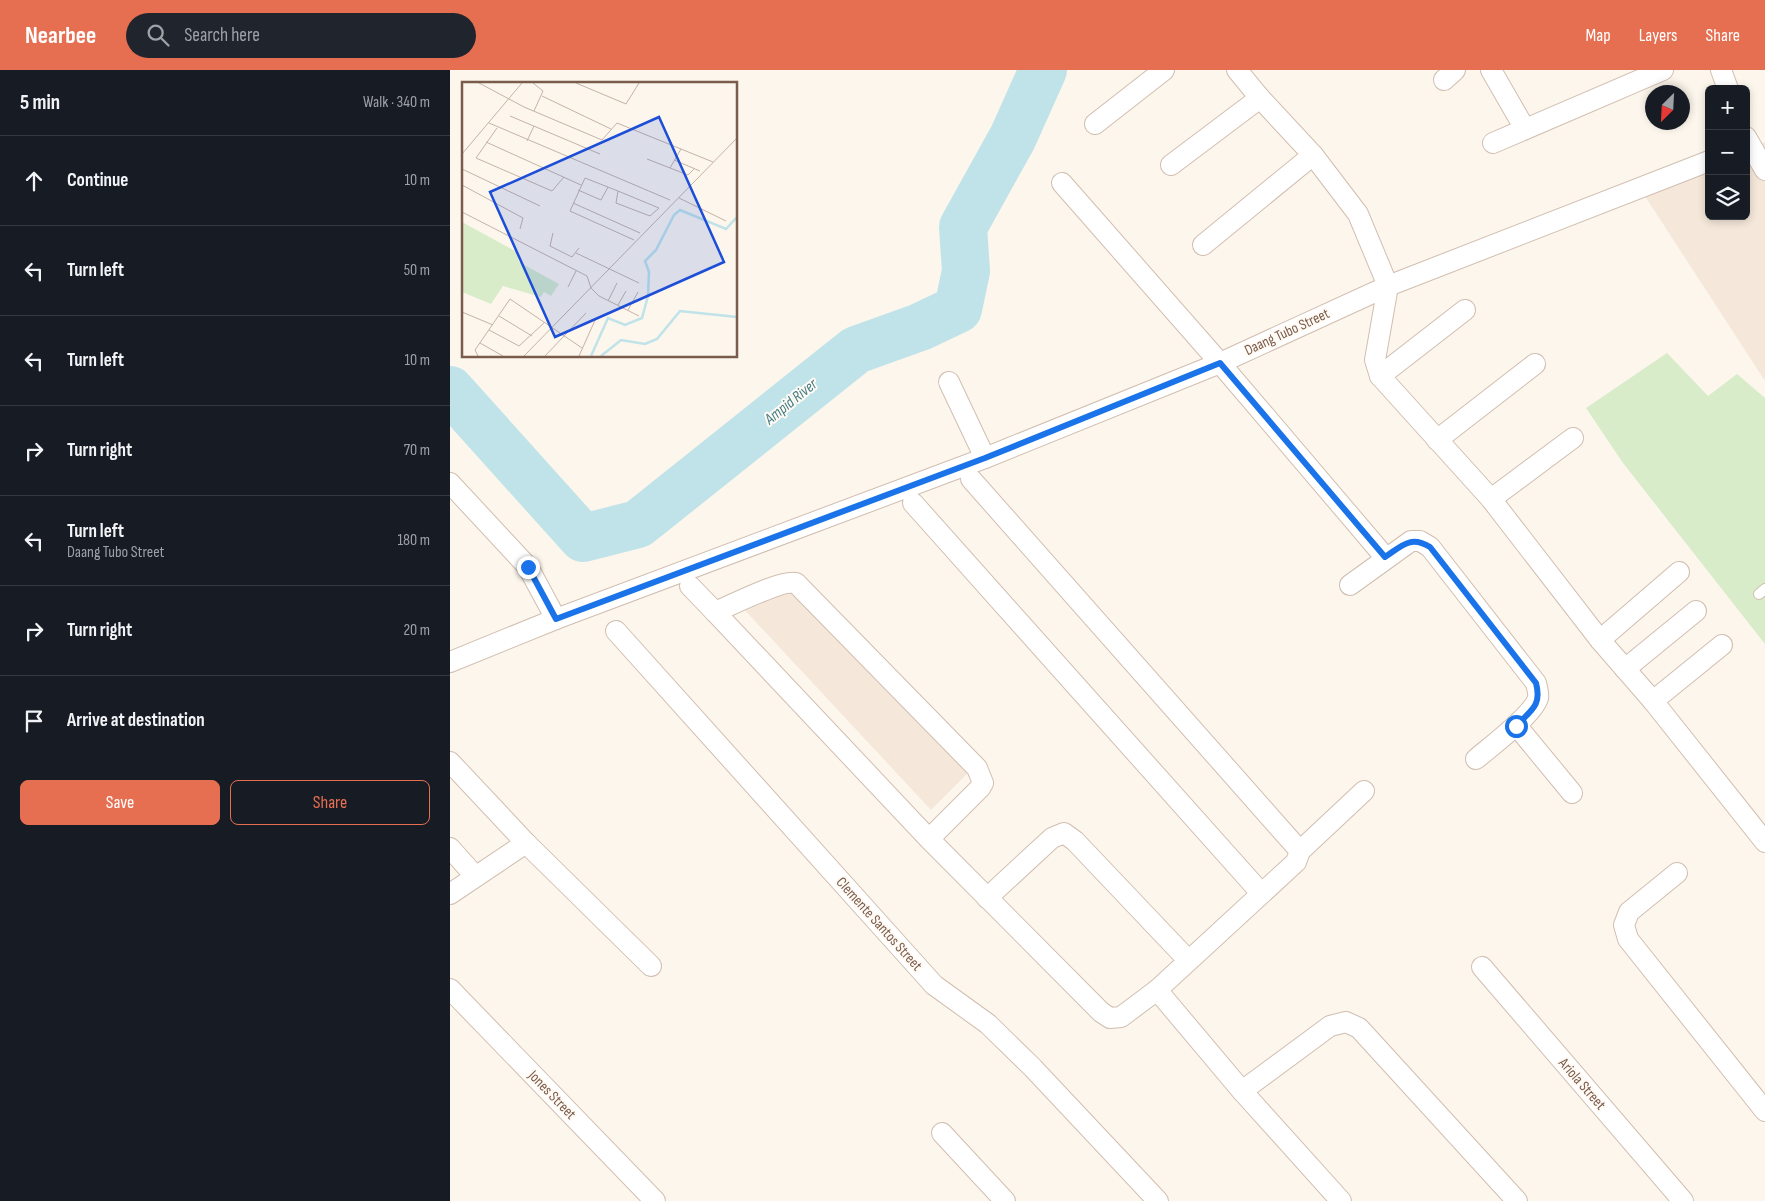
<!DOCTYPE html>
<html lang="en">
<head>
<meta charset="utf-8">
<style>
  :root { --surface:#171b24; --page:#20242c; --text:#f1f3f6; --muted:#9ea1a6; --line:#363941; --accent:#e76f51 }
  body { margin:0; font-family:"Sofia Sans Condensed",sans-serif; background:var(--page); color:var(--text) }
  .controls { position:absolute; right:15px; top:15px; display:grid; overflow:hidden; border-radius:8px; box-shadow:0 2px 8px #0003 }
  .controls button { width:45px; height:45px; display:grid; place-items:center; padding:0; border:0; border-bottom:1px solid var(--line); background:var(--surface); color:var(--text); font:25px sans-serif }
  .compass { position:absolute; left:1195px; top:15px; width:45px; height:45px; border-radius:50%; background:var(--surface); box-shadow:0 2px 8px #0003; rotate:204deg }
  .stop { position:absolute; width:15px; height:15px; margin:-11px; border:4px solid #1a73e8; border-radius:50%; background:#fff }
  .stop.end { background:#1a73e8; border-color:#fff; box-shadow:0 1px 5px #0008 }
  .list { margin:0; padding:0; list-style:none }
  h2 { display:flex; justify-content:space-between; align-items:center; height:65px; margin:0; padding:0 20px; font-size:21px }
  h2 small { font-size:16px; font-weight:400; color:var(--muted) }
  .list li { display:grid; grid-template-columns:32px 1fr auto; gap:15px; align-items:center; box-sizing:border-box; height:90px; padding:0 20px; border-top:1px solid var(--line) }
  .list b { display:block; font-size:19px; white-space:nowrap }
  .list p { margin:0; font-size:16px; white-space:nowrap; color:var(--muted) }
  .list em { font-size:16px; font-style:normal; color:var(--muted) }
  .actions { display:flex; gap:10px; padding:15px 20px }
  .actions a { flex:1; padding:11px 0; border:1px solid var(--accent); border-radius:8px; text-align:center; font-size:18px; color:var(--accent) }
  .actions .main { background:var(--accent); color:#fff }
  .icon { flex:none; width:28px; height:28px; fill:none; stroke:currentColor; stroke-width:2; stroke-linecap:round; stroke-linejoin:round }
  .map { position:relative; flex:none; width:1315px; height:1131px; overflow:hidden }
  header { display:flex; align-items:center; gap:30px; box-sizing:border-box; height:70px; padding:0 25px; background:var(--accent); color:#fff }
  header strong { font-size:24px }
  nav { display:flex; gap:28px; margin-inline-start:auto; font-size:18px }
  .search { width:350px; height:45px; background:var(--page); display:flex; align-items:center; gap:12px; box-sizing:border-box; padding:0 18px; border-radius:28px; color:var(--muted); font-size:19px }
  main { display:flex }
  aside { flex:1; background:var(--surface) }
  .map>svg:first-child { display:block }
  .residential { fill:#f5e8da }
  .green { fill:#d8ecc9 }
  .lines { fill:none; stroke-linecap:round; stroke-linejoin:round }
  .river { stroke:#bfe3e8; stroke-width:48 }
  .lane-casing { stroke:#d1beb0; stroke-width:12 }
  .street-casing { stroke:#d1beb0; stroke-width:22 }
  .lane { stroke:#fff; stroke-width:10 }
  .street { stroke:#fff; stroke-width:20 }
  .route { stroke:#1a73e8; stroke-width:6 }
  .labels { text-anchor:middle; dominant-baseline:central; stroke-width:4; stroke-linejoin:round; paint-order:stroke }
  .street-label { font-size:15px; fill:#7a5c4d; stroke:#fffaf3 }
  .water-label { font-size:16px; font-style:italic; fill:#437c86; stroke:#fffaf3 }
  .inset-river { fill:none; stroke:#bfe3e8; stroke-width:2.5 }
  .inset-road { fill:none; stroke:#c5b3a7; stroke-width:1 }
  .view { fill:#1d4ed8; fill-opacity:0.15; stroke:#1d4ed8; stroke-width:2.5 }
  .inset-edge { fill:none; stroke:#7a5c4d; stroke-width:2.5 }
</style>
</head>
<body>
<header>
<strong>Nearbee</strong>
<div class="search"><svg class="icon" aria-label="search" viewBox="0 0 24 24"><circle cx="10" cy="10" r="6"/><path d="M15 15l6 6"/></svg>Search here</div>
<nav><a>Map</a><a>Layers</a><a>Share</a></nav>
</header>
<main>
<aside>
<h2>5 min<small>Walk · 340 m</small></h2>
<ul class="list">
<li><svg class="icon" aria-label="ahead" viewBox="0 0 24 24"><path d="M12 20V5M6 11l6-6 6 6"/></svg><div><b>Continue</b></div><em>10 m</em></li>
<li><svg class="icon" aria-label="left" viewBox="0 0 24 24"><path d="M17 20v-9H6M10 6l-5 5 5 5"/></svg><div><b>Turn left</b></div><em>50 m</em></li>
<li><svg class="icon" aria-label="left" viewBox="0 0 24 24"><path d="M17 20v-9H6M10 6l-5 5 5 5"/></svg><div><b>Turn left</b></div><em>10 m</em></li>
<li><svg class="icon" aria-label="right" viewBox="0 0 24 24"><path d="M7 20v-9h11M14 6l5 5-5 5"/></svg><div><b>Turn right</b></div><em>70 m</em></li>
<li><svg class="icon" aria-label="left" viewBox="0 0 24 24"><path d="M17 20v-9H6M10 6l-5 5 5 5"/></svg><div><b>Turn left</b><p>Daang Tubo Street</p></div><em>180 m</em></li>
<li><svg class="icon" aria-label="right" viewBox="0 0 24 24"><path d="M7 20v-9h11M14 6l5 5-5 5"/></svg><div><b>Turn right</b></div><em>20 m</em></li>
<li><svg class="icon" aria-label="arrive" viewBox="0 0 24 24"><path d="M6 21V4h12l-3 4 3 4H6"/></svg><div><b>Arrive at destination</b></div></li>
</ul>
<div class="actions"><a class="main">Save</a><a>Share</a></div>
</aside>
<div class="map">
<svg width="1315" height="1131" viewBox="0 0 1315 1131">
  <rect width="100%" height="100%" fill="#fdf6ec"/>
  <!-- residential -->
  <g class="residential">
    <path d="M1315 72V311L1191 120 1259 94V146H1296V79Z"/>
    <path d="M351 517 523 698 481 740 290 535Z"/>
  </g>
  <!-- green -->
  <path class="green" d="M1217 283 1258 326 1287 304 1315 328V574L1173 393 1136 338Z"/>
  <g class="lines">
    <!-- river -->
    <path class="river" d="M0 320 133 468 188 454 406 280 470 257 508 239 516 201 513 157 563 67 593 0"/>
    <defs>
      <path id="lane" d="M1309 524 1315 519"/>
      <g id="street">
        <path d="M787 0 810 28 863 85 908 144 938 216 925 290 930 306 1041 429 1150 570 1203 631 1315 772"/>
        <path d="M1041 0 1075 59"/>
        <path d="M1271 0 1278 19"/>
        <path d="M994 10 1005 0"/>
        <path d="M645 54 714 0"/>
        <path d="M1296 67 1315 100"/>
        <path d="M1043 73 1213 0"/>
        <path d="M721 95 810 28"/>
        <path d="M612 113 770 293 935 487"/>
        <path d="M753 175 863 85"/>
        <path d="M930 306 1015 240"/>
        <path d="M499 312 535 388"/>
        <path d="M987 370 1085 294"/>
        <path d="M0 413 78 497 106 549"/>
        <path d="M1041 429 1123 368"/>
        <path d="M463 433 811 823"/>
        <path d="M900 515 961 471H970L980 477 1086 613C1087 618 1089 623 1088 628 1083 645 1040 677 1026 689"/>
        <path d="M240 516 265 542"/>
        <path d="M166 561 484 915 538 954 583 998 708 1131"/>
        <path d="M1150 570 1229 502"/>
        <path d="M0 592 106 549 535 388 770 293 938 216 1259 91"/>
        <path d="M1175 599 1246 541"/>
        <path d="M1203 631 1272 575"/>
        <path d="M1066 655 1122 723"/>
        <path d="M0 692 76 773 201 896"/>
        <path d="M479 769 530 718 533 713 527 698 346 513C332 509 280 536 265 542L479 769 651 942 660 948 671 947 707 920 846 792 850 781 521 409"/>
        <path d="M0 778 25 806"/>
        <path d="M850 781 914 721"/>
        <path d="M1227 803 1179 842 1174 855 1178 869 1315 1041"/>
        <path d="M0 824 76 773"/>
        <path d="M537 828 602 768 614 763 625 771 738 890"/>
        <path d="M1032 897 1233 1131"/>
        <path d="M0 919 205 1131"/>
        <path d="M707 920 792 1021 891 1131"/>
        <path d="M792 1021 880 956 896 952 909 958 1067 1131"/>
        <path d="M492 1063 555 1131"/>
      </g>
    </defs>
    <!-- lane casing -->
    <use href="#lane" class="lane-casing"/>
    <!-- street casing -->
    <use href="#street" class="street-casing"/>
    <!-- lane -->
    <use href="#lane" class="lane"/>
    <!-- street -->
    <use href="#street" class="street"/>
  </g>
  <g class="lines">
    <!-- route -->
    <path class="route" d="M78 497 106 549 535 388 770 293 935 487C952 476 960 465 980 477L1086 613C1092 636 1081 640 1066 656"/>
  </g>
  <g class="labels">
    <!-- street labels -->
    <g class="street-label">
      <text transform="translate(837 262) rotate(-25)">Daang Tubo Street</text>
      <text transform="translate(429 854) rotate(48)">Clemente Santos Street</text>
      <text transform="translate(1132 1014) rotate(49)">Ariola Street</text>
      <text transform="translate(102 1025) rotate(46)">Jones Street</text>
    </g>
    <!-- water labels -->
    <g class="water-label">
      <text transform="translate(341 332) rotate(-39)">Ampid River</text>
    </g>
  </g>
  <!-- overview -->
  <g transform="translate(12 12)">
    <rect width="275" height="275" fill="#fdf6ec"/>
    <path d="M0 140 55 170 57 180 97 202 89 214 82 210 79 215 41 204 29 222 0 210Z" fill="#d8ecc9"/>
    <path class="inset-river" d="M129 274 146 236 163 243 180 236 186 214 187 190 183 179 194 168 212 133 218 128 264 147 275 135M139 274 159 258 183 262 195 257 218 229 275 235"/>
    <path class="inset-road" d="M17 1 62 25 140 58 155 41 251 80M71 1 81 9 72 29M114 1 164 22 177 1M80 14 149 47M48 34 138 72M27 41 208 118M35 46 14 76 90 109 102 95M65 59 72 44M24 60 119 103M0 72 60 1M185 77 226 93 232 87M212 78 238 89M208 86 219 67M0 87 78 124M0 103 61 136 58 147M116 108 139 118 146 105M156 109 154 121 188 134 197 126 156 109 123 96 108 129 172 158M217 116 264 139M111 121 178 151M0 130 125 194 129 206 137 214 177 234M91 151 88 164 110 175 117 166M114 171 177 201M106 205 114 189M146 219 155 201M156 223 164 209M166 228 176 210M0 230 31 243M37 234 70 254M27 248 57 264 83 240M18 261 41 274M16 274 13 268 48 217 120 266M62 274 275 56M83 274 124 231M117 274 134 236"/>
    <path class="view" d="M197 35 262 180 93 255 28 110Z"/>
    <rect width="275" height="275" class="inset-edge"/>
  </g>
</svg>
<div class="controls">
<button>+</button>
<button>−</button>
<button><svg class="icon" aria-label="layers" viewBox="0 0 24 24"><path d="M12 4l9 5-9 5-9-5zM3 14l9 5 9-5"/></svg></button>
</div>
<svg class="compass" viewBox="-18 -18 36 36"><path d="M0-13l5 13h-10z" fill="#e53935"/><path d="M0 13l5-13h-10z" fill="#9ea1a6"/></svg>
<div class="stop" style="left:1066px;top:656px"></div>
<div class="stop end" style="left:78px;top:497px"></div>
</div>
</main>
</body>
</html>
